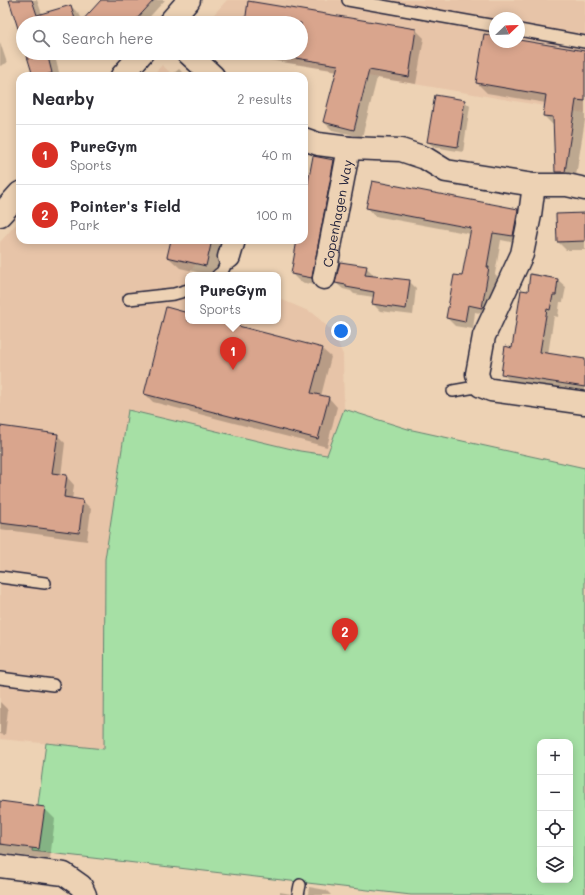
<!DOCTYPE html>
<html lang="en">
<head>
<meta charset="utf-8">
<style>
  :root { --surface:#fff; --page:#f7f7f7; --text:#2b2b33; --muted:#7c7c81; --line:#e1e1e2; --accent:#d93025 }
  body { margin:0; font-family:Mali,sans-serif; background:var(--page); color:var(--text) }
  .controls { position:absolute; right:12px; bottom:12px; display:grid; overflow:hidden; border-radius:8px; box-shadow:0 2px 10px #0003 }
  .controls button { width:36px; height:36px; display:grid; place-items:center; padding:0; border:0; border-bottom:1px solid var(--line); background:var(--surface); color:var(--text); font:20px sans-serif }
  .compass { position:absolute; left:489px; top:12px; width:36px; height:36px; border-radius:50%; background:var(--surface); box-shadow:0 2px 10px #0003; rotate:67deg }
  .you { position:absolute; left:341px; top:331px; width:14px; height:14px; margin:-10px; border:3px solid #fff; border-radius:50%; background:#1a73e8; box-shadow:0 0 0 6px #1a73e833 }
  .badge { display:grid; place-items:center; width:26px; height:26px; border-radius:50%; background:var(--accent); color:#fff; font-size:13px; font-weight:700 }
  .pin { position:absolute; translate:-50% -33px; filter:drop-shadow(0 1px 2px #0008) }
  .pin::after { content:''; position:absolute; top:21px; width:14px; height:12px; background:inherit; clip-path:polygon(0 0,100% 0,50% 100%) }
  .popup { position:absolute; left:185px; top:272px; width:96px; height:52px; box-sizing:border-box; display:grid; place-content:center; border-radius:8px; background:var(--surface); filter:drop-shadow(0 1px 3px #0005); font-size:13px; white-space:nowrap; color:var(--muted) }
  .popup b { font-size:15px; color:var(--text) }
  .popup::after { content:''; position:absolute; left:50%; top:100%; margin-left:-8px; border:8px solid transparent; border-top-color:var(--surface) }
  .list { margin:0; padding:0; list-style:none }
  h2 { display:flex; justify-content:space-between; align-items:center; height:52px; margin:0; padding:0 16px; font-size:17px }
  h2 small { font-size:13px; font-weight:400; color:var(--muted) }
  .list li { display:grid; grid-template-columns:26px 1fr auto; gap:12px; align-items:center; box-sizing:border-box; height:60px; padding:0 16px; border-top:1px solid var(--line) }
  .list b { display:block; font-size:15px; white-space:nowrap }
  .list p { margin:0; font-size:13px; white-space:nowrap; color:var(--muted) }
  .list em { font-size:13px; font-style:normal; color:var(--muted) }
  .icon { flex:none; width:22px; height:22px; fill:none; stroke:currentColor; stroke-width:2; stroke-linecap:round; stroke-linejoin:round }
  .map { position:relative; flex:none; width:585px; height:895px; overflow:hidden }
  .search { position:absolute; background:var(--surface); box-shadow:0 2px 10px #0003; left:16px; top:16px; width:292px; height:44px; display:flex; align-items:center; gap:10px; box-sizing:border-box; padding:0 14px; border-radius:22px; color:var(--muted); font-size:15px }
  .panel { position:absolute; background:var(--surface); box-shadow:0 2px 10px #0003; left:16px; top:72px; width:292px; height:172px; border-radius:12px }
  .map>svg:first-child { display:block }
  .built { fill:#e7c4a8; fill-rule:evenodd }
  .green { fill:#a6e0a5; stroke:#648170; fill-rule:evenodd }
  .shadow { fill:#0003 }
  .building { fill:#d9a58d; stroke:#22223b }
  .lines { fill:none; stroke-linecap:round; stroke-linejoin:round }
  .service-casing { stroke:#22223b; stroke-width:14 }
  .minor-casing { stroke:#22223b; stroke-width:25 }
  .primary-casing { stroke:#22223b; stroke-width:25 }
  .service { stroke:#edd2b4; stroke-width:11 }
  .minor { stroke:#edd2b4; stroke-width:22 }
  .primary { stroke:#edd2b4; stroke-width:22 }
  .labels { text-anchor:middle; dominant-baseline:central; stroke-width:3.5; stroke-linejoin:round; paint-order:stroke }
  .street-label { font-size:13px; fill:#22223b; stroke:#edd2b4 }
</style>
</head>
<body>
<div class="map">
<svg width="585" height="895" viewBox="0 0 585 895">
  <rect width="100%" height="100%" fill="#edd2b4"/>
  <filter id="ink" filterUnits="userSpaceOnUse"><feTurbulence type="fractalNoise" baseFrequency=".025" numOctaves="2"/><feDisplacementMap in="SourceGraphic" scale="8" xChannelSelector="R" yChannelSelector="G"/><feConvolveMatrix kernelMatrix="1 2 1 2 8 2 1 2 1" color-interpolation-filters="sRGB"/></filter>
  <g filter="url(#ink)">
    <!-- built -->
    <g class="built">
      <path d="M227 0H585V113L232 53H301V23H206ZM495 18H519V42H495Z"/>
      <path d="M162 65 174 76H152Z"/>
      <path d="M20 220V240H206L201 256 184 281 188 282V321H278V298L313 313 334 333 343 355 344 409 327 455 300 451 128 410 105 559 104 749 0 739V242Z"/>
    </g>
    <!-- green -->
    <path class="green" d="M344 409 408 429 585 468V895H411L32 851 46 743 104 749 105 559 128 410 300 451 327 455ZM540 742H570V880H540Z"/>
    <!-- shadow -->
    <g class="shadow">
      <path d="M10 0H37L42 14 71 6 80 15 83 23H23V41Z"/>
      <path d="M102 0H165L144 23H95Z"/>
      <path d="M249 2 416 30 424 38 416 84 377 78 362 137 332 130 324 122 338 71 250 57 246 53H301V23H246Z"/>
      <path d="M495 37V42H519V41L585 53V120L575 182H566L556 172 554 126 544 116 546 103 487 93 477 83Z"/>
      <path d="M0 42 7 63 0 66Z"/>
      <path d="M27 53H54L60 76H34Z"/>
      <path d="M179 69 186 76H171Z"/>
      <path d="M464 101 470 106 463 152 434 147 428 142Z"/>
      <path d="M333 161 342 170 320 286 300 282 292 274 298 240H304V209Z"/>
      <path d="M368 208 518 210 526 218 521 244 501 240 495 274 497 276 489 315 475 312 473 329 455 326 447 318 463 277 471 234 375 216Z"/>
      <path d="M585 214V250H566L558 242Z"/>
      <path d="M172 240H226L218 275H210L180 268 168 257Z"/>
      <path d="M366 267 373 274V277L409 281 416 288 413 315 380 311 373 304 374 297 354 294 351 291 343 289 336 283Z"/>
      <path d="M558 280 566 287 563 302H560L558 317 554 316 548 354 585 360V393L510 381 502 373 513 349 528 292Z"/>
      <path d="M188 314V321H215L322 349 331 357 321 396 329 398 337 407 327 447 153 402 145 394Z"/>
      <path d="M0 427 57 435 65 443 61 476H66L74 485 72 500 83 501 91 509 87 541 0 529Z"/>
      <path d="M0 702 8 710 5 735 0 734Z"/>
      <path d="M0 802 44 808 55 819 50 859 0 853Z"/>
      <path d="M309 887 326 890 331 895H308Z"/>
      <path d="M280 892 291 894V895H280Z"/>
    </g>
    <!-- building -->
    <g class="building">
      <path d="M9 0H32L37 15 71 5 76 23H23V44Z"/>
      <path d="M101 0H154L133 23H80Z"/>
      <path d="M248 1 416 29 409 77 369 70 354 130 323 122 338 65 265 53H301V23H245Z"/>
      <path d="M484 34 495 36V42H519V40L585 51V101L576 100 565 172H555L553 117 543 116 546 95 476 83Z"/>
      <path d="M26 53H47L52 73 42 76H33Z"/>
      <path d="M435 95 465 100 458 147 427 142Z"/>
      <path d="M313 156 334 160 312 278 291 274 297 240H304V204Z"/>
      <path d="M372 181 518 209 513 236 493 233 487 267H489L482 308 468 305 465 322 446 318 454 275 462 276 471 228 366 208Z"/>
      <path d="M585 213V241L557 242 556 214Z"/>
      <path d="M171 240H212L206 266 167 257Z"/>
      <path d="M340 262 367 266 365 275 410 280 406 309 372 304 374 292 346 287V285L335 283Z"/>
      <path d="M530 274 558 279 556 295H553L550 310 547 309 540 352 585 359V387L501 374 505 346 512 348 521 290 528 291Z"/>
      <path d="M166 307 188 313V321H219L323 348 311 393 329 397 318 439 144 394Z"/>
      <path d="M0 426 58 434 52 473 67 475 64 497 83 500 79 533 0 523Z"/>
      <path d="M0 801 45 807 39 849 0 844Z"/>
    </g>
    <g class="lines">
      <defs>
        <g id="service">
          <path d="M348 0 495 26"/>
          <path d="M519 30 585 42"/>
          <path d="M218 275 222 272 229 257"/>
          <path d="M129 299 174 294 188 290"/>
          <path d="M453 391 481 386"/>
          <path d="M0 577 45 583"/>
          <path d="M0 678 53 685"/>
          <path d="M298 895 300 885"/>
        </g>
        <g id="minor">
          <path d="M188 53 213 76"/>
          <path d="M304 139 318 144 349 148"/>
          <path d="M534 185 530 215 522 254 484 336 477 374 481 386 491 390 585 403"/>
          <path d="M229 257 234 240"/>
          <path id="s1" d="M324 278 349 148 401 150 425 158 446 171 534 185H567L585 189"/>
          <path d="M0 866 64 874 81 886 85 895"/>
        </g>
        <g id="primary">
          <path d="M169 23 189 0"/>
          <path d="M122 76 142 53"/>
          <path d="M0 215 20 193"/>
        </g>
      </defs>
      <!-- service casing -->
      <use href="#service" class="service-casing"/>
      <!-- minor casing -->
      <use href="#minor" class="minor-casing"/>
      <!-- primary casing -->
      <use href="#primary" class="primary-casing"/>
      <!-- service -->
      <use href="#service" class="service"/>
      <!-- minor -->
      <use href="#minor" class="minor"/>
      <!-- primary -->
      <use href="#primary" class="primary"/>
    </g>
  </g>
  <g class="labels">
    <!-- street labels -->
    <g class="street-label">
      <text stroke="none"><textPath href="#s1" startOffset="66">Copenhagen Way</textPath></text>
    </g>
  </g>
</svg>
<div class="controls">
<button>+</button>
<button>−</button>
<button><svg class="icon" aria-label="locate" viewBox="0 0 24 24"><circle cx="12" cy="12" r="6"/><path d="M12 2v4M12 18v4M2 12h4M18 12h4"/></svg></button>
<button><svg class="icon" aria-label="layers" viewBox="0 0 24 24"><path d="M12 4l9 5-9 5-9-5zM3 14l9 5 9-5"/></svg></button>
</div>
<svg class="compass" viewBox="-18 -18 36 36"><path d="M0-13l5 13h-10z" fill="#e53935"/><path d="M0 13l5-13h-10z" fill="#7c7c81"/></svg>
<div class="you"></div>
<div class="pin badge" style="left:233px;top:370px">1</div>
<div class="popup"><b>PureGym</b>Sports</div>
<div class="pin badge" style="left:345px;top:651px">2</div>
<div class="search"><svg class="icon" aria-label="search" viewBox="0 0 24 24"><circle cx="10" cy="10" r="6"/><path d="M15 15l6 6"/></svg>Search here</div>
<section class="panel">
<h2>Nearby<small>2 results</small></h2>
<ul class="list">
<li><span class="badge">1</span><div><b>PureGym</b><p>Sports</p></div><em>40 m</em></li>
<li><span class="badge">2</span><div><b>Pointer's Field</b><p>Park</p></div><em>100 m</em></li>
</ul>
</section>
</div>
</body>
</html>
